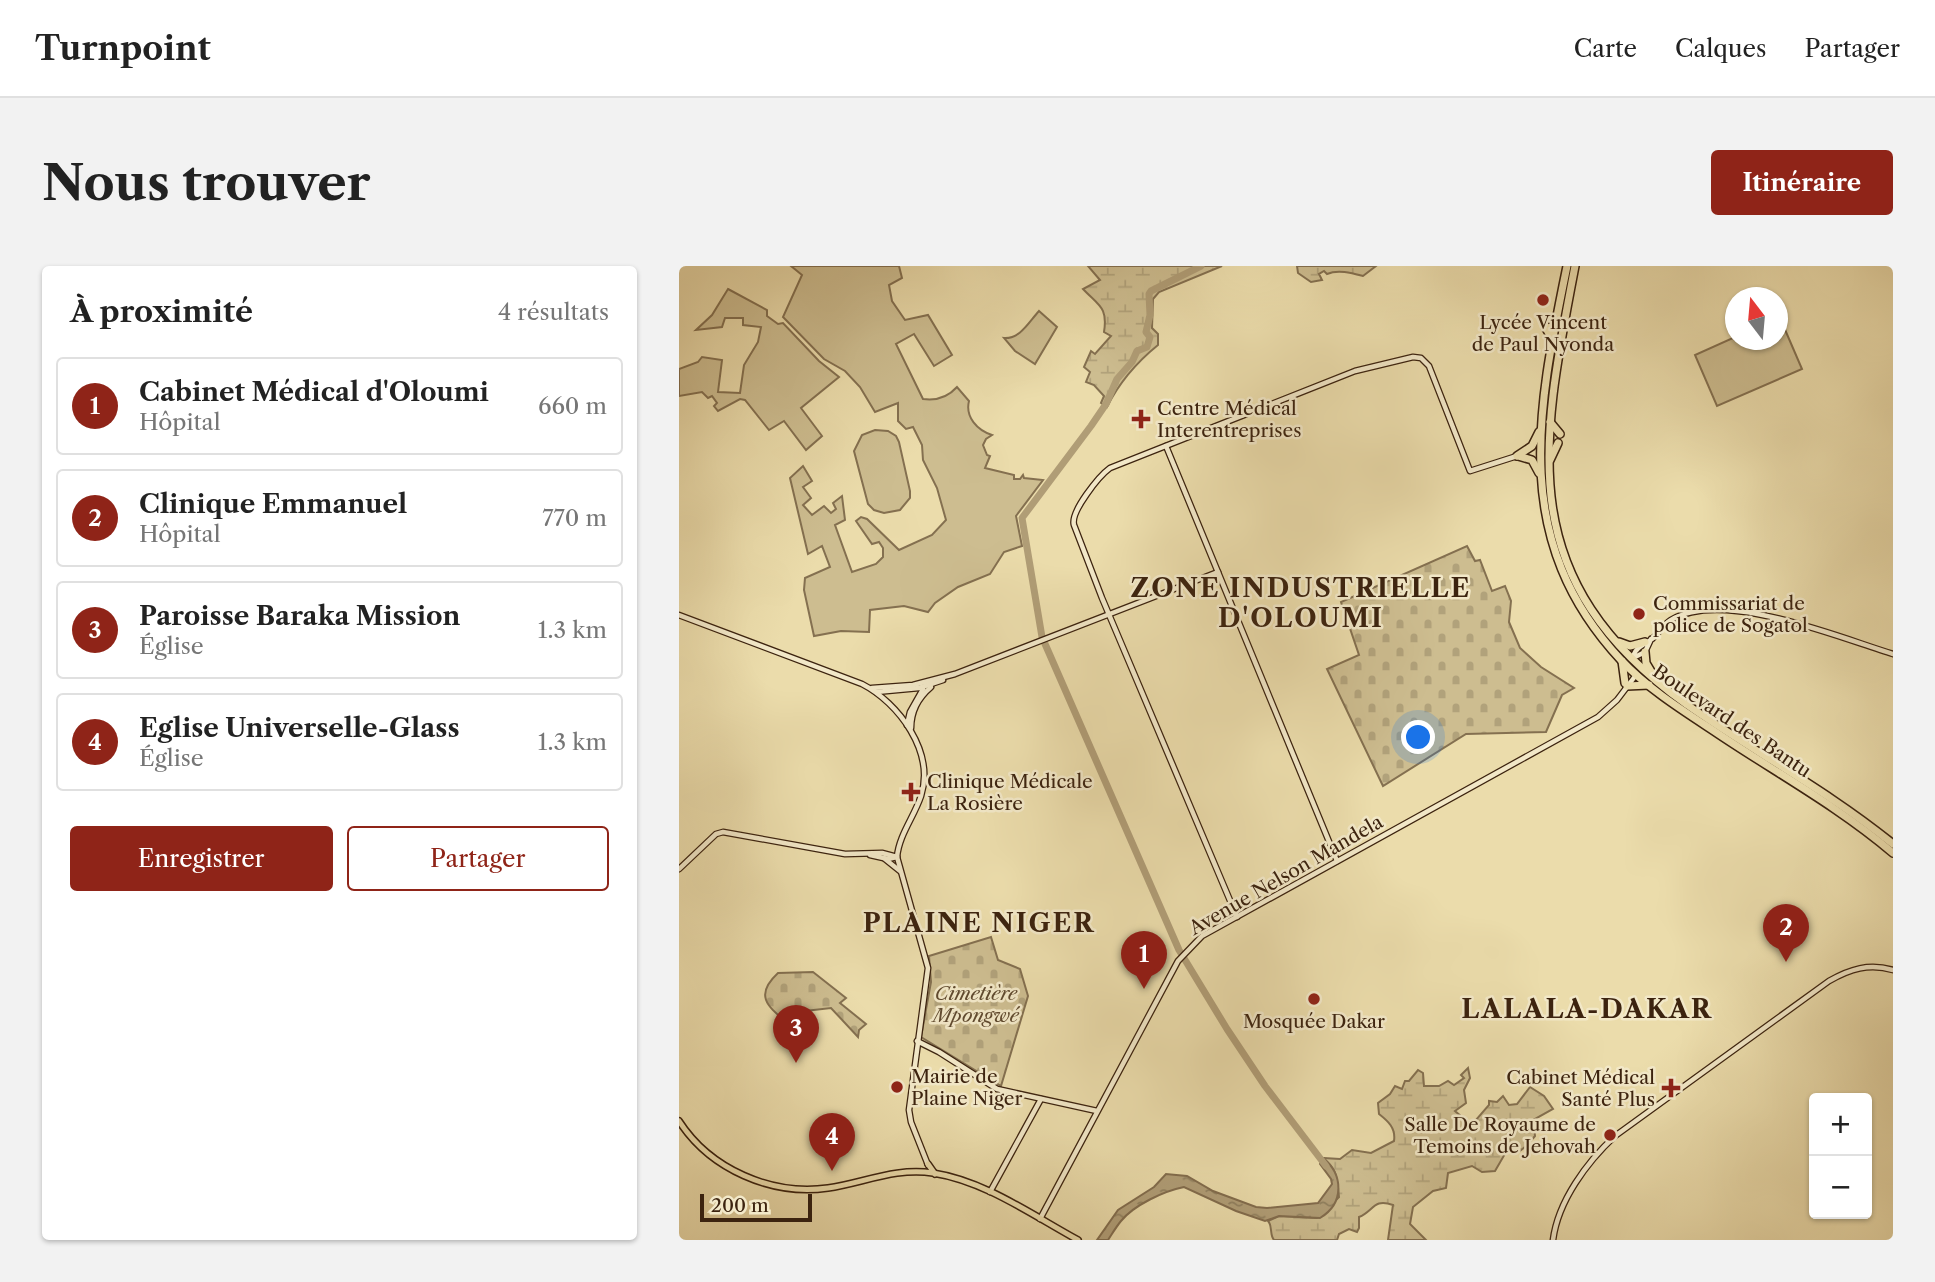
<!DOCTYPE html>
<html lang="fr">
<head>
<meta charset="utf-8">
<style>
  :root { --surface:#fff; --page:#f2f2f2; --text:#222; --muted:#767676; --line:#e0e0e0; --accent:#8f2418 }
  body { margin:0; font-family:"Libre Caslon Text",serif; background:var(--page); color:var(--text) }
  .controls { position:absolute; right:21px; bottom:21px; display:grid; overflow:hidden; border-radius:7px; box-shadow:0 2px 5px #0004 }
  .controls button { width:63px; height:63px; display:grid; place-items:center; padding:0; border:0; border-bottom:2px solid var(--line); background:var(--surface); color:var(--text); font:35px sans-serif }
  .compass { position:absolute; left:1046px; top:21px; width:63px; height:63px; border-radius:50%; background:var(--surface); box-shadow:0 2px 5px #0004; rotate:344deg }
  .scale { position:absolute; left:21px; bottom:18px; width:112px; box-sizing:border-box; padding-left:7px; border:4px solid #3c230f; border-top:0; font-size:19px; line-height:24px; white-space:nowrap; color:#3c230f; -webkit-text-stroke:5px #f2e8c8; paint-order:stroke }
  .you { position:absolute; left:740px; top:472px; width:24px; height:24px; margin:-18px; border:5px solid #fff; border-radius:50%; background:#1a73e8; box-shadow:0 0 0 10px #1a73e833 }
  .badge { display:grid; place-items:center; width:46px; height:46px; border-radius:50%; background:var(--accent); color:#fff; font-size:23px; font-weight:700 }
  .pin { position:absolute; translate:-50% -58px; filter:drop-shadow(0 2px 4px #0008) }
  .pin::after { content:''; position:absolute; top:37px; width:24px; height:21px; background:inherit; clip-path:polygon(0 0,100% 0,50% 100%) }
  .list { margin:0; padding:0; list-style:none }
  h2 { display:flex; justify-content:space-between; align-items:center; height:91px; margin:0; padding:0 28px; font-size:30px }
  h2 small { font-size:23px; font-weight:400; color:var(--muted) }
  .list li { display:grid; grid-template-columns:46px 1fr auto; gap:21px; align-items:center; box-sizing:border-box; height:98px; margin:0 14px 14px; padding:0 14px; border:2px solid var(--line); border-radius:7px }
  .list b { display:block; font-size:26px; white-space:nowrap }
  .list p { margin:0; font-size:23px; white-space:nowrap; color:var(--muted) }
  .list em { font-size:23px; font-style:normal; color:var(--muted) }
  .actions { display:flex; gap:14px; padding:21px 28px }
  .actions a { flex:1; padding:16px 0; border:2px solid var(--accent); border-radius:7px; text-align:center; font-size:24px; color:var(--accent) }
  .actions .main { background:var(--accent); color:#fff }
  .map { position:relative; flex:none; width:1214px; height:974px; overflow:hidden; border-radius:7px }
  header { display:flex; align-items:center; gap:42px; box-sizing:border-box; height:98px; padding:0 35px; background:var(--surface); border-bottom:2px solid var(--line) }
  header strong { font-size:33px }
  nav { display:flex; gap:38px; margin-inline-start:auto; font-size:24px }
  .intro { display:flex; align-items:center; justify-content:space-between; box-sizing:border-box; height:168px; padding:0 42px }
  h1 { margin:0; font-size:49px }
  .button { padding:18px 32px; border-radius:7px; background:var(--accent); color:#fff; font-size:24px; font-weight:700 }
  main { display:flex; gap:42px; padding:0 42px }
  aside { flex:1; background:var(--surface); border-radius:7px; box-shadow:0 2px 5px #0004 }
  .map>svg:first-child { display:block }
  .green { fill:#cdbd90; stroke:#847050; stroke-width:2 }
  .wetland { fill:url(#wetland-marsh); stroke:#847050; stroke-width:2 }
  .cemetery { fill:url(#cemetery-stones); stroke:#847050; stroke-width:2 }
  .water { fill:url(#water-ripples); stroke:#826c4d; stroke-width:2 }
  .lines { fill:none; stroke-linecap:round; stroke-linejoin:round }
  .river { stroke:#b09d76; stroke-width:7 }
  .secondary-casing { stroke:#3c230f; stroke-width:7 }
  .primary-casing { stroke:#3c230f; stroke-width:8 }
  .highway-casing { stroke:#3c230f; stroke-width:10 }
  .secondary { stroke:#f2e8c8; stroke-width:4.5 }
  .primary { stroke:#ebdcab; stroke-width:5 }
  .highway { stroke:#ebdcab; stroke-width:7 }
  .poi-dot { fill:#8f2418; stroke:#f2e8c8; stroke-width:2.5 }
  .labels { text-anchor:middle; dominant-baseline:central; stroke-width:5; stroke-linejoin:round; paint-order:stroke }
  .poi-label { font-size:19px; fill:#3c230f; stroke:#f2e8c8; text-anchor:start }
  .street-label { font-size:19px; fill:#3c230f; stroke:#f2e8c8 }
  .park-label { font-size:19px; font-style:italic; fill:#604a2f; stroke:#f2e8c8 }
  .district-label { font-size:26px; font-weight:bold; letter-spacing:2px; fill:#3c230f; stroke:#f2e8c8 }
</style>
</head>
<body>
<header>
<strong>Turnpoint</strong>
<nav><a>Carte</a><a>Calques</a><a>Partager</a></nav>
</header>
<div class="intro"><h1>Nous trouver</h1><a class="button">Itinéraire</a></div>
<main>
<aside>
<h2>À proximité<small>4 résultats</small></h2>
<ul class="list">
<li><span class="badge">1</span><div><b>Cabinet Médical d'Oloumi</b><p>Hôpital</p></div><em>660 m</em></li>
<li><span class="badge">2</span><div><b>Clinique Emmanuel</b><p>Hôpital</p></div><em>770 m</em></li>
<li><span class="badge">3</span><div><b>Paroisse Baraka Mission</b><p>Église</p></div><em>1.3 km</em></li>
<li><span class="badge">4</span><div><b>Eglise Universelle-Glass</b><p>Église</p></div><em>1.3 km</em></li>
</ul>
<div class="actions"><a class="main">Enregistrer</a><a>Partager</a></div>
</aside>
<div class="map">
<svg width="1214" height="974" viewBox="0 0 1214 974">
  <defs>
    <pattern id="wetland-marsh" width="20" height="14" patternUnits="userSpaceOnUse" patternTransform="scale(1.75)"><rect width="20" height="14" fill="#cdbd90"/><path d="M1 5h8M5 5V1M11 12h8M15 12V8" fill="none" stroke="#b1a27b"/></pattern>
    <pattern id="cemetery-stones" width="16" height="16" patternUnits="userSpaceOnUse" patternTransform="scale(1.75)"><rect width="16" height="16" fill="#cdbd90"/><path d="M2 7V4a2 2 0 0 1 4 0v3zM10 15v-3a2 2 0 0 1 4 0v3z" fill="#b1a27b"/></pattern>
    <pattern id="water-ripples" width="26" height="14" patternUnits="userSpaceOnUse" patternTransform="scale(1.75)"><rect width="26" height="14" fill="#b09d76"/><path d="M2 4q2-2 4 0t4 0M15 11q2-2 4 0t4 0" fill="none" stroke="#90805f"/></pattern>
  </defs>
  <rect width="100%" height="100%" fill="#ebdcab"/>
  <filter id="stains"><feTurbulence type="fractalNoise" baseFrequency=".00286" numOctaves="4"/><feColorMatrix values="0 0 0 0 .2 0 0 0 0 .09 0 0 0 0 .02 0 0 0 .5 -.17"/></filter>
  <radialGradient id="worn" r=".72"><stop offset=".6" stop-color="#630" stop-opacity="0"/><stop offset="1" stop-color="#630" stop-opacity=".3"/></radialGradient>
  <!-- green -->
  <g class="green">
    <path d="M112 0H220L223 12 210 19 213 35 226 54 249 49 273 89 255 100 235 68 217 78 244 133C258 135 269 131 278 121L290 135C286 151 298 164 313 169L307 173 304 179 308 189 311 190 306 202 335 209V213H341L344 209 345 212 364 214 337 250 343 280 325 286 311 308 279 321 256 337 249 346 225 340 191 344 190 366 162 365 135 370 125 324 126 312 151 301 143 280 129 288 111 212 124 200 133 215 124 221 132 232 124 239 133 249 145 240 152 247 157 243 154 237 163 230 166 254 156 259 173 306 197 298 204 291V282L200 276 193 278 177 255 182 251 188 253 220 284 253 269 267 254 258 222 244 194 243 179 234 161 227 163 219 155V137L196 146 181 121 166 105 145 93 104 51 123 9Z"/>
    <path d="M49 23 88 44V50L99 58 104 57 140 95 160 111 122 142 143 170 127 184 105 155 90 164 66 134 61 133 39 145 35 140 38 137 33 130 29 132 23 126 0 130V103L19 96 23 91 43 94 39 126 61 127 65 99 79 76 82 61 64 59V52H46L43 61 17 64 33 49Z"/>
    <path d="M360 45 378 61 356 98 336 85 325 72C341 73 349 57 360 45Z"/>
    <path d="M1101 52 1123 103 1038 140 1016 89 1056 71V74H1098L1099 53Z"/>
    <path d="M196 164 209 165 217 170 220 176 231 225V232L221 244 205 247 195 244 189 238 175 185 183 169Z"/>
  </g>
  <!-- wetland -->
  <g class="wetland">
    <path d="M409 0H543L480 26 474 33 473 62 479 68V79C458 96 440 117 428 141L422 137 425 130 415 119 407 116 411 106 405 101 412 85 416 88 432 70 425 66C429 41 420 40 404 23L421 14Z"/>
    <path d="M618 0H697L684 10C673 7 659 3 648 8L645 5 640 8 643 14 632 16 619 7Z"/>
    <path d="M789 802 791 812 785 824 787 837 776 845 790 857 797 854 810 839V835L818 836 824 830 830 839 838 838 851 821 865 830 874 843 854 854 856 870C847 880 842 889 827 886L816 905 803 906 793 900 769 907 767 922 754 925 734 941 731 958 747 974H709L714 939C694 932 695 945 680 951V962L678 966 670 963 660 968 658 974H595C590 968 594 960 589 955L600 950 638 952 660 931C658 913 659 904 644 892L661 893 673 884 692 887 715 875C717 862 709 855 700 848L699 837 711 828 716 820 723 823 726 815H730L739 804 744 807 745 820H760L769 815 775 819 785 812 782 809Z"/>
  </g>
  <!-- cemetery -->
  <g class="cemetery">
    <path d="M788 280 796 295 801 294 813 325 826 320 832 335 830 356 841 382 862 401 895 422 883 429 867 466 787 468 704 520 648 403 680 389 662 336Z"/>
    <path d="M312 671 319 694 341 703 349 730 322 820 242 771 252 716 250 690Z"/>
    <path d="M134 706 167 732 161 737 187 758 180 764 179 771 152 742 126 745 111 759C91 742 73 731 99 707Z"/>
  </g>
  <!-- water -->
  <path class="water" d="M644 892C664 908 666 937 641 952L600 950 586 955 557 945 505 921C485 925 455 939 442 955 437 961 433 968 429 974H418L439 944 475 921 487 908 508 910 534 925 577 941 588 942 639 937 653 918 652 913 641 898Z"/>
  <g class="lines">
    <!-- river -->
    <path class="river" d="M522 0 472 25 470 28 471 49 467 66 471 71 468 81 458 85 453 96 438 113 427 138 412 160 343 252 363 371 500 684 548 763 586 820 647 900"/>
    <defs>
      <g id="secondary">
        <path d="M487 180 658 595"/>
        <path d="M0 349 183 418C220 437 256 486 242 530 235 551 220 569 218 591L249 702 230 844 232 856 249 899"/>
        <path d="M972 373 966 386 958 390H954C957 381 966 378 973 373 980 367 984 359 992 354 1045 323 1158 371 1214 388"/>
        <path d="M193 422 234 419 276 408 539 306"/>
        <path d="M197 426 240 422 264 414"/>
        <path d="M228 459 231 446 244 423"/>
        <path d="M232 462C232 446 239 432 252 421"/>
        <path d="M191 589 209 593 218 591"/>
        <path d="M206 593 221 605"/>
        <path d="M0 603 37 568 44 566 166 588 203 587 218 591"/>
        <path d="M558 651 423 332 395 259C391 246 420 210 431 202L676 105 734 91 742 92 750 100 791 205 838 190"/>
        <path d="M238 775 260 786 318 823 418 845"/>
        <path d="M311 926 362 833"/>
        <path d="M361 953 499 695 523 670 919 451 938 434 957 409"/>
        <path d="M874 974C879 935 908 896 936 870L1150 715C1171 703 1190 697 1214 704"/>
      </g>
      <g id="primary">
        <path d="M0 855C31 903 92 930 149 922 184 917 217 901 254 907 306 915 353 949 399 974"/>
        <path d="M249 898 256 908"/>
      </g>
      <g id="highway">
        <path d="M888 0C858 146 831 275 942 394 968 422 1003 444 1035 465 1094 505 1159 540 1214 587"/>
        <path d="M896 0C860 185 835 314 1007 438 1075 486 1149 525 1214 578"/>
        <path d="M874 74 866 61 871 62 877 59"/>
        <path d="M871 156 881 168"/>
        <path d="M838 190 853 180 860 166"/>
        <path d="M839 190 853 194 860 207"/>
        <path d="M871 194 879 177"/>
        <path d="M940 376 951 380 966 376"/>
        <path d="M966 386 967 397 973 407"/>
        <path d="M943 395 946 417"/>
        <path d="M948 420 970 419"/>
      </g>
    </defs>
    <!-- secondary casing -->
    <use href="#secondary" class="secondary-casing"/>
    <!-- primary casing -->
    <use href="#primary" class="primary-casing"/>
    <!-- highway casing -->
    <use href="#highway" class="highway-casing"/>
    <!-- secondary -->
    <use href="#secondary" class="secondary"/>
    <!-- primary -->
    <use href="#primary" class="primary"/>
    <!-- highway -->
    <use href="#highway" class="highway"/>
  </g>
  <!-- markers -->
  <g class="poi-dot">
    <circle cx="864" cy="34" r="7"/>
    <path d="M458.5 142.5h7v7h7v7h-7v7h-7v-7h-7v-7h7z"/>
    <circle cx="960" cy="348" r="7"/>
    <path d="M228.5 515.5h7v7h7v7h-7v7h-7v-7h-7v-7h7z"/>
    <circle cx="635" cy="733" r="7"/>
    <circle cx="218" cy="821" r="7"/>
    <path d="M988.5 811.5h7v7h7v7h-7v7h-7v-7h-7v-7h7z"/>
    <circle cx="931" cy="869" r="7"/>
  </g>
  <g class="labels">
    <!-- poi labels -->
    <g class="poi-label">
      <text x="864" y="56" text-anchor="middle">Lycée Vincent<tspan x="864" dy="22">de Paul Nyonda</tspan></text>
      <text x="478" y="142">Centre Médical<tspan x="478" dy="22">Interentreprises</tspan></text>
      <text x="974" y="337">Commissariat de<tspan x="974" dy="22">police de Sogatol</tspan></text>
      <text x="248" y="515">Clinique Médicale<tspan x="248" dy="22">La Rosière</tspan></text>
      <text x="635" y="755" text-anchor="middle">Mosquée Dakar</text>
      <text x="232" y="810">Mairie de<tspan x="232" dy="22">Plaine Niger</tspan></text>
      <text x="976" y="811" text-anchor="end">Cabinet Médical<tspan x="976" dy="22">Santé Plus</tspan></text>
      <text x="917" y="858" text-anchor="end">Salle De Royaume de<tspan x="917" dy="22">Temoins de Jehovah</tspan></text>
    </g>
    <!-- street labels -->
    <g class="street-label">
      <text transform="translate(1053 455) rotate(34)">Boulevard des Bantu</text>
      <text transform="translate(607 609) rotate(-30)">Avenue Nelson Mandela</text>
    </g>
    <!-- park labels -->
    <g class="park-label">
      <text x="297" y="727">Cimetière<tspan x="297" dy="22">Mpongwé</tspan></text>
    </g>
    <!-- district labels -->
    <g class="district-label">
      <text x="622" y="322">ZONE INDUSTRIELLE<tspan x="622" dy="30">D'OLOUMI</tspan></text>
      <text x="300" y="657">PLAINE NIGER</text>
      <text x="908" y="743">LALALA-DAKAR</text>
    </g>
  </g>
  <rect width="100%" height="100%" filter="url(#stains)"/>
  <rect width="100%" height="100%" fill="url(#worn)"/>
</svg>
<div class="controls">
<button>+</button>
<button>−</button>
</div>
<svg class="compass" viewBox="-18 -18 36 36"><path d="M0-13l5 13h-10z" fill="#e53935"/><path d="M0 13l5-13h-10z" fill="#767676"/></svg>
<div class="scale">200 m</div>
<div class="you"></div>
<div class="pin badge" style="left:465px;top:723px">1</div>
<div class="pin badge" style="left:1107px;top:696px">2</div>
<div class="pin badge" style="left:117px;top:797px">3</div>
<div class="pin badge" style="left:153px;top:905px">4</div>
</div>
</main>
</body>
</html>
